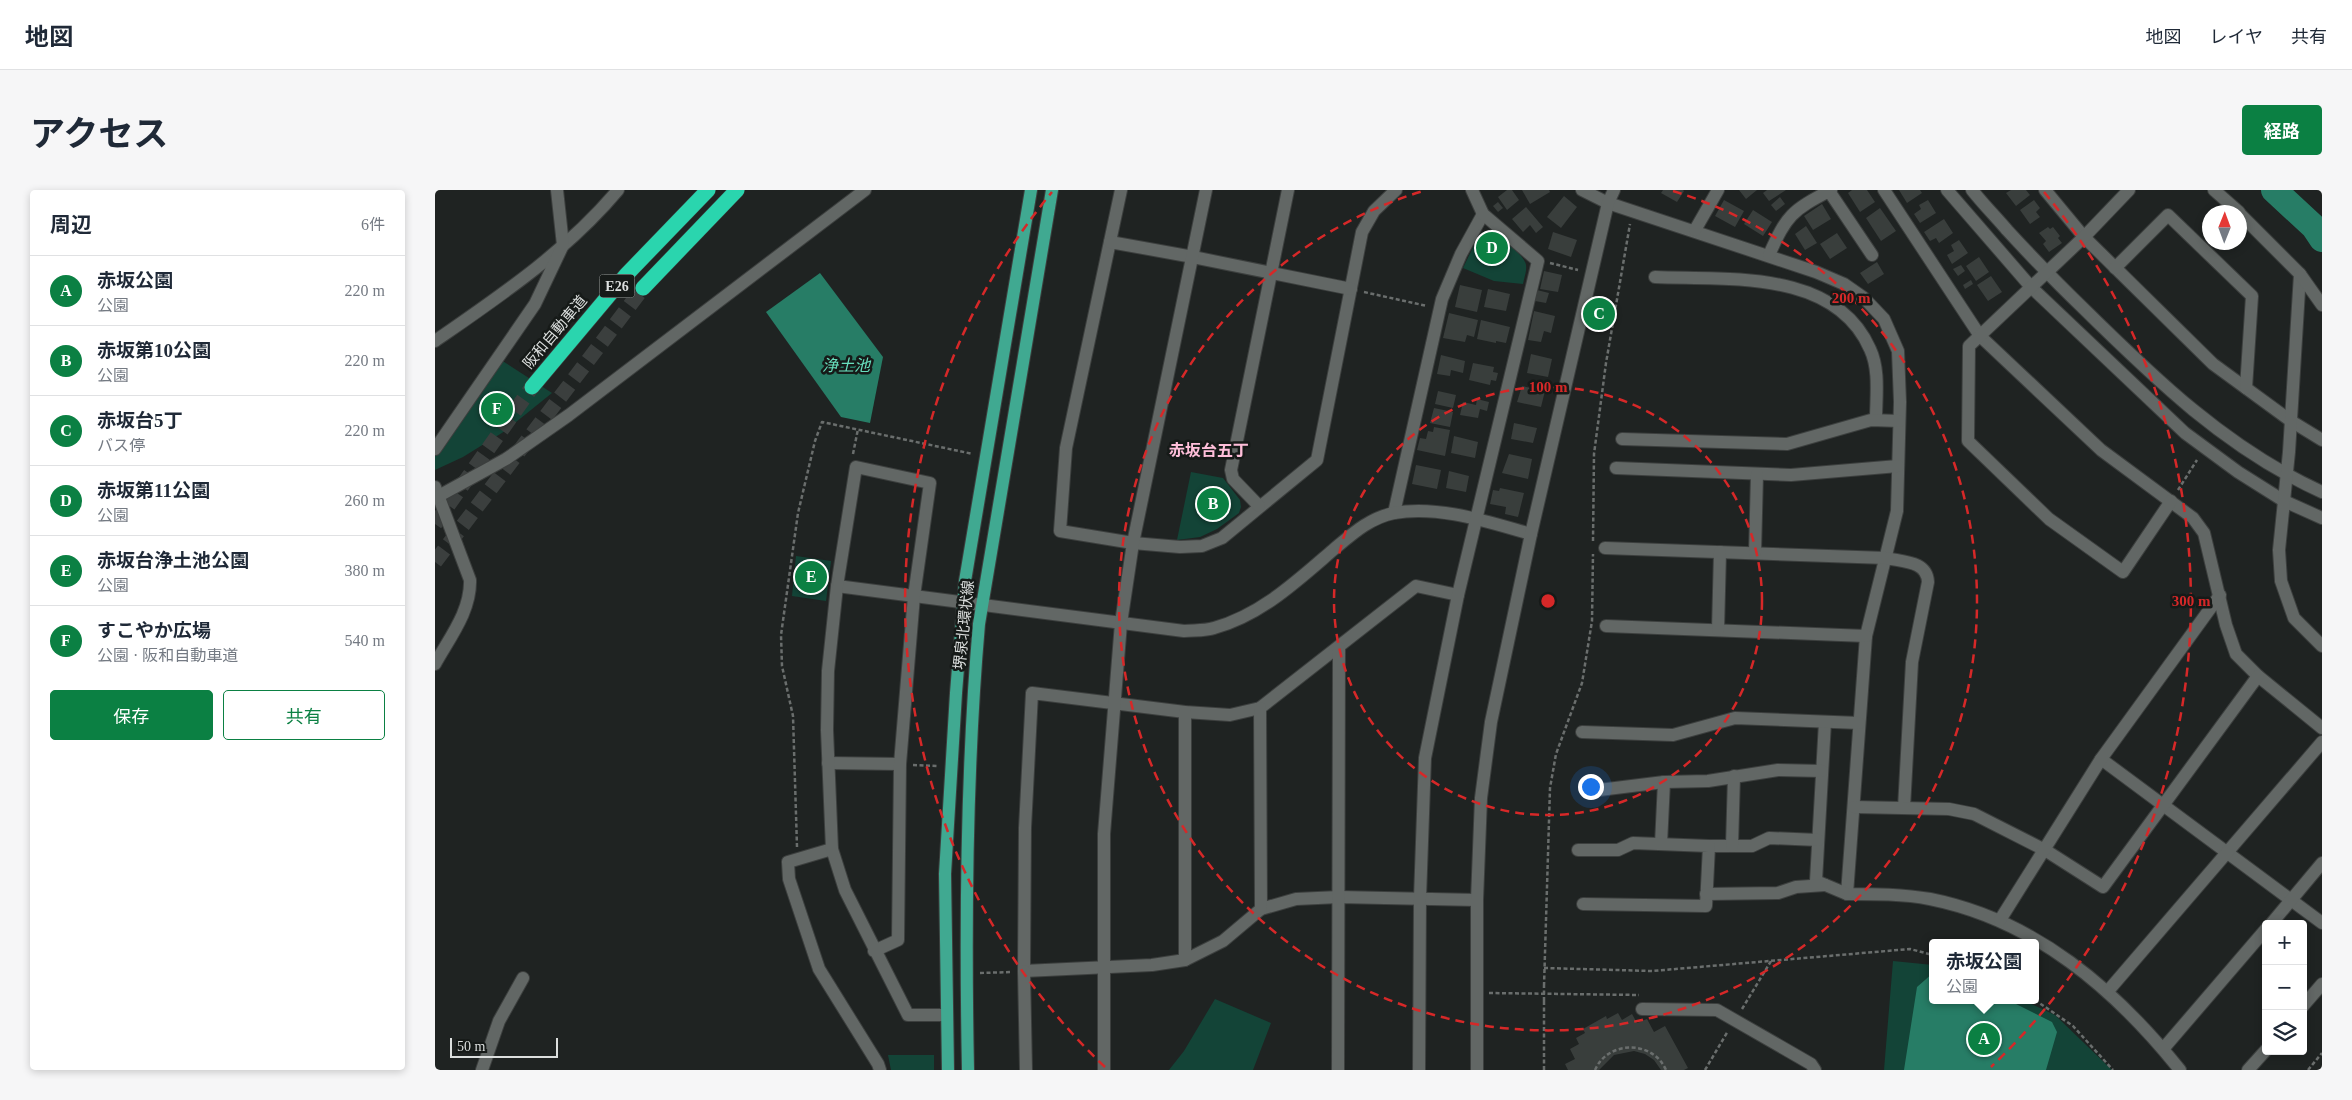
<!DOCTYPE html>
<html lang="ja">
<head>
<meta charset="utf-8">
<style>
  :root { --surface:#fff; --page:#f6f6f7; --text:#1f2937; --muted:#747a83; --line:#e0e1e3; --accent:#0b8043 }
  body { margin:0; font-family:"Times New Roman","Noto Sans JP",serif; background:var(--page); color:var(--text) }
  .controls { position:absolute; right:15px; bottom:15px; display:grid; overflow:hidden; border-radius:5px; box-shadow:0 2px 8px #0003 }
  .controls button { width:45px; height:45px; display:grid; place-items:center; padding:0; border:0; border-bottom:1px solid var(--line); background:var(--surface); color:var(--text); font:25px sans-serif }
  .compass { position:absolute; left:1767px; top:15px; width:45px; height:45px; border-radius:50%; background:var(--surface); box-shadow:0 2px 8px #0003; rotate:1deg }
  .scale { position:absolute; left:15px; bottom:12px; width:108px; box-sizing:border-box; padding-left:5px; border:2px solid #dcdfde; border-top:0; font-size:14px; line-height:18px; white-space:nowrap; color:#dcdfde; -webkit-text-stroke:4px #161a18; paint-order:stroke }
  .you { position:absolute; left:1155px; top:596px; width:18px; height:18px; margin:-12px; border:4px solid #fff; border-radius:50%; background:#1a73e8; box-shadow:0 0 0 8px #1a73e833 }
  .badge { display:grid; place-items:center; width:32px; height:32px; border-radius:50%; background:var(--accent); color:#fff; font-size:16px; font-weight:700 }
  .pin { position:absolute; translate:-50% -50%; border:2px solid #fff; box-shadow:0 1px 5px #0006 }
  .popup { position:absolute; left:1494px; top:749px; width:110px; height:65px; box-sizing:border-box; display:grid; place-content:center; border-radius:5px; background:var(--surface); filter:drop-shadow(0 1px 4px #0005); font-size:16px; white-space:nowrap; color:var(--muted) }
  .popup b { font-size:19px; color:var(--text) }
  .popup::after { content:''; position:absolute; left:50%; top:100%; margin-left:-10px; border:10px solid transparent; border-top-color:var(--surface) }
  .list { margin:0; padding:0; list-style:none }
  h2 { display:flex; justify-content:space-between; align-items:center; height:65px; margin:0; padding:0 20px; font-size:21px }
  h2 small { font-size:16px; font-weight:400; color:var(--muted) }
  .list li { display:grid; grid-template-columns:32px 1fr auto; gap:15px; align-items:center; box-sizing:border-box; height:70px; padding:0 20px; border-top:1px solid var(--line) }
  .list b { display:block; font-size:19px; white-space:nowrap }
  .list p { margin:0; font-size:16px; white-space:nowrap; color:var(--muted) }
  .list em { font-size:16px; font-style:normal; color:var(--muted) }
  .actions { display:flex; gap:10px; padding:15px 20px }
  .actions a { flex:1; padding:11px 0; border:1px solid var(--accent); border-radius:5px; text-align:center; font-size:18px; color:var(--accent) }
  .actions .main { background:var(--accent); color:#fff }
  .icon { flex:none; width:28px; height:28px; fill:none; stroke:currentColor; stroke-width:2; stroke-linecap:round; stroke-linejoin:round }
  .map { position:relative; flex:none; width:1887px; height:880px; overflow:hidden; border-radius:5px }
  header { display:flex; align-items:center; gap:30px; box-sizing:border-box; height:70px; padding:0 25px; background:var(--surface); border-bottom:1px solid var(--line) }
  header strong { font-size:24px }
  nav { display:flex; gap:28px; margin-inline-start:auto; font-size:18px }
  .intro { display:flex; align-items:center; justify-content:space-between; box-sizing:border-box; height:120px; padding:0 30px }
  h1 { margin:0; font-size:35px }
  .button { padding:12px 22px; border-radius:5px; background:var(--accent); color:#fff; font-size:18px; font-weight:700 }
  main { display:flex; gap:30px; padding:0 30px }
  aside { flex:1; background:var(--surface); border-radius:5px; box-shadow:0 2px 8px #0003 }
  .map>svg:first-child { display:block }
  .green { fill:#134437 }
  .water { fill:#277d66 }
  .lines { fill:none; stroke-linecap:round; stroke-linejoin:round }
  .river { stroke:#277d66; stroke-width:26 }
  .building { fill:#393e3c }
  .highway-tunnel { stroke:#3b3f3e; stroke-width:15; stroke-dasharray:15 8; stroke-linecap:butt }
  .minor-casing { stroke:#3c3f3e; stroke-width:14 }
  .major-casing { stroke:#3c3f3e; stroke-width:14 }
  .highway-casing { stroke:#3c3f3e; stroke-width:16 }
  .path { stroke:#6a6e6d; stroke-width:2.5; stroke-dasharray:4 2.5; stroke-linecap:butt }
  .minor { stroke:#626765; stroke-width:12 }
  .major { stroke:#40a991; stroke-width:12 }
  .highway { stroke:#2ad5ae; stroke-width:15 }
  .path-bridge { stroke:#6a6e6d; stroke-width:2.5; stroke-dasharray:4 2.5; stroke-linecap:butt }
  .ring { fill:none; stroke:#d62828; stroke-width:2.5; stroke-dasharray:9 6 }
  .labels { text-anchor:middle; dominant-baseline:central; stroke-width:5; stroke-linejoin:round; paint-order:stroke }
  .shield { fill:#161a18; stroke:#a1a4a3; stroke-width:1 }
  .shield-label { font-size:14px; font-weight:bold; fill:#dcdfde }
  .street-label { font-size:15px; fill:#dcdfde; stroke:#161a18 }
  .water-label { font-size:16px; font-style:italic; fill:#68dfbd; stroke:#161a18 }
  .neighbourhood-label { font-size:16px; font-weight:bold; fill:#febed9; stroke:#161a18 }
  .centre { fill:#d62828; stroke:#161a18; stroke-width:2.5 }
  .ring-label { font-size:15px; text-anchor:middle; font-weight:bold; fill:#d62828; stroke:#161a18; stroke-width:5; stroke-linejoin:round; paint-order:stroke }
</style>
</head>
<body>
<header>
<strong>地図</strong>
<nav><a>地図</a><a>レイヤ</a><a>共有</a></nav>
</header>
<div class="intro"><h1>アクセス</h1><a class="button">経路</a></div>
<main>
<aside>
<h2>周辺<small>6件</small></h2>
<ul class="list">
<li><span class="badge">A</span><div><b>赤坂公園</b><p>公園</p></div><em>220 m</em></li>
<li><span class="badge">B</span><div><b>赤坂第10公園</b><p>公園</p></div><em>220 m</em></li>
<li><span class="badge">C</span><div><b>赤坂台5丁</b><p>バス停</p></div><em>220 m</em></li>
<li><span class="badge">D</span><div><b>赤坂第11公園</b><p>公園</p></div><em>260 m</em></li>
<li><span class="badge">E</span><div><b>赤坂台浄土池公園</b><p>公園</p></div><em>380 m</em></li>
<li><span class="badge">F</span><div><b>すこやか広場</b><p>公園 · 阪和自動車道</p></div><em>540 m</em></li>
</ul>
<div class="actions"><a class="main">保存</a><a>共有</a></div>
</aside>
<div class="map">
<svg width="1887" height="880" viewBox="0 0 1887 880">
  <rect width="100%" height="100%" fill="#1f2322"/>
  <!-- green -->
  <g class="green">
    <path d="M1050 41C1060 41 1090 65 1091 75 1092 81 1089 88 1088 94L1059 91 1028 78 1043 47Z"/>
    <path d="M63 168 117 203 70 241 28 267 0 280V259Z"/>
    <path d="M756 282 788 288 805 310 806 317 804 323 782 339 765 347 742 350Z"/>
    <path d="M361 366 396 371 391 411 357 406Z"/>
    <path d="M1458 771 1498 775V810H1588L1620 825 1677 880H1449Z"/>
    <path d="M780 809 836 833 818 880H734L749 861Z"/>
    <path d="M453 865H499V880H456Z"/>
  </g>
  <!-- water -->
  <g class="water">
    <path d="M385 83 448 167 435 233 406 227 331 122Z"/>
    <path d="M1498 783V810H1573L1617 832 1622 842 1611 880H1469L1482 797Z"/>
  </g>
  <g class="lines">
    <!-- river -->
    <path class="river" d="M1839 0 1879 37 1887 49"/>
  </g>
  <!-- building -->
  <g class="building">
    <path d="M1072 0H1077L1084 10 1072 20 1063 7Z"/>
    <path d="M1087 0H1114L1115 2 1095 14Z"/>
    <path d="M1228 0H1248L1249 1 1242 12 1226 3Z"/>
    <path d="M1304 0H1322L1311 9Z"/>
    <path d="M1332 0H1351L1334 11 1328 3Z"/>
    <path d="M1417 0H1432L1440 12 1425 22 1413 3Z"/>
    <path d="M1464 0H1485L1487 3 1472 13Z"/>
    <path d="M1576 0H1591L1595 5 1581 16 1571 3Z"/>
    <path d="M1129 6 1142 17 1126 38 1112 27Z"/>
    <path d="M1345 7 1350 14 1341 21 1336 15Z"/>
    <path d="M1289 10 1309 21 1300 37 1280 26Z"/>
    <path d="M1493 10 1501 23 1485 33 1479 24 1486 19 1484 15Z"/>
    <path d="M1599 10 1605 18 1601 22 1605 27 1595 34 1585 20Z"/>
    <path d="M1063 12 1068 18 1063 22 1058 16Z"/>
    <path d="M1387 14 1396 29 1378 40 1369 26Z"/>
    <path d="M1091 17 1108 37 1101 43 1095 35 1088 42 1077 29Z"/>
    <path d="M1445 18 1461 41 1446 51 1431 28Z"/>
    <path d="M1318 20 1337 32 1328 46 1309 34Z"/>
    <path d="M1509 29 1518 43 1504 53 1501 48 1495 51 1489 42Z"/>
    <path d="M1371 36 1382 53 1370 60 1360 44Z"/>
    <path d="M1613 37 1615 39 1618 37 1625 46 1623 48 1627 53 1614 62 1608 54 1611 51 1604 43Z"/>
    <path d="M1118 42 1142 50 1136 67 1113 59Z"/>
    <path d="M1402 43 1412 58 1395 69 1385 54Z"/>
    <path d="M1524 50 1533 63 1517 74 1512 65 1519 61 1516 55Z"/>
    <path d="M1544 67 1554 82 1541 91 1531 76Z"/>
    <path d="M1442 72 1449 84 1433 94 1425 83Z"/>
    <path d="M1526 75 1530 81 1523 86 1518 79Z"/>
    <path d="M1109 81 1127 85 1123 102 1105 99Z"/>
    <path d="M1556 86 1567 102 1553 111 1542 95Z"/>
    <path d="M1536 90 1538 94 1530 99 1528 95Z"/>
    <path d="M1025 95 1047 100 1042 122 1020 117Z"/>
    <path d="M1053 99 1075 104 1071 121 1049 117Z"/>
    <path d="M1102 100 1114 103 1111 113 1100 111Z"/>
    <path d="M1099 121 1120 126 1116 143 1109 141 1106 152 1093 150Z"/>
    <path d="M1014 123 1043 130 1039 147 1032 145 1030 152 1008 148Z"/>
    <path d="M1046 130 1075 137 1071 153 1061 151V153L1042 149Z"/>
    <path d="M1096 164 1117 169 1113 187 1092 183Z"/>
    <path d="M1006 165 1030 171 1028 183 1016 180 1015 186 1002 184Z"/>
    <path d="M1038 173 1059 177 1058 182 1063 183 1061 191 1056 190 1055 195 1034 190Z"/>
    <path d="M1087 196 1110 201 1106 217 1082 212Z"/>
    <path d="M1003 201 1021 205 1018 218 1000 214Z"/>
    <path d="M1042 209 1054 212 1052 221 1045 219 1043 228 1025 225 1028 212 1041 215Z"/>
    <path d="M999 218 1018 222 1015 237 995 233Z"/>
    <path d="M1079 233 1102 238 1098 253 1076 249Z"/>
    <path d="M999 237 1015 240 1010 266 982 260 985 248 991 249 993 241 998 242Z"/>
    <path d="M1019 246 1043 252 1040 268 1016 263Z"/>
    <path d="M1074 264 1097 269 1093 289 1067 283Z"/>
    <path d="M981 275 1006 280 1002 299 977 294Z"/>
    <path d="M1014 281 1034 286 1031 302 1011 298Z"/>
    <path d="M1065 298 1089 303 1083 327 1070 324 1071 317 1055 314 1058 300 1064 301Z"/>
    <path d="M1183 823 1187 830 1197 824 1202 833 1212 829 1219 842 1230 836 1253 878 1249 880H1226L1219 870 1210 864 1199 861 1179 865 1164 880H1133L1130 874 1140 869 1135 859 1144 854 1141 848 1150 843 1148 839 1171 826 1172 829Z"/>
  </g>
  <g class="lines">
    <!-- highway-tunnel -->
    <g class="highway-tunnel">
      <path d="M0 334 97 197"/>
      <path d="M0 372 208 98"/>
    </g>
    <defs>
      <g id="minor">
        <path d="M686 0 631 258 625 341 698 353 745 357 767 356 787 348 882 270 927 42 939 21 961 0"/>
        <path d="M1147 0 1173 13 1381 82 1409 94 1429 108 1449 129 1463 161 1465 212 1462 321 1431 446 1412 704C1440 704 1468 704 1495 709 1600 730 1680 799 1745 880"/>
        <path d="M1449 0 1545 146 1666 260 1758 328 1769 343 1791 435 1801 464 1823 486 1887 538"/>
        <path d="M1512 0 1596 97 1750 243 1803 282 1849 311 1887 328"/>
        <path d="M1537 0C1548 14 1561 27 1572 40 1596 66 1620 91 1646 116 1720 189 1792 259 1887 302"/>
        <path d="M1610 0 1649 47 1778 174 1856 231 1887 250"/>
        <path d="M1694 0 1649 47 1534 156 1533 251 1614 329 1688 382 1736 311"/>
        <path d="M1779 0 1804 22"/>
        <path d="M1394 1 1437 65"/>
        <path d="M1804 23 1865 84 1854 262 1844 360 1846 391 1859 428 1887 456"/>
        <path d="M1260 40 1283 0"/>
        <path d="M675 52 758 67 916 99"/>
        <path d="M1334 65C1352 25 1356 21 1396 0"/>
        <path d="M1680 78 1733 25 1817 106 1811 198"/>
        <path d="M1865 84 1887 115"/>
        <path d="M1220 87C1292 90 1400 79 1435 159 1445 180 1441 207 1441 230"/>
        <path d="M0 151C65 106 132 61 183 0"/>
        <path d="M1187 249 1352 254 1436 230 1464 231"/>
        <path d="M0 259 100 114 128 55 122 0"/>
        <path d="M1181 278 1356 285 1463 276"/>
        <path d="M0 297 35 390C36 421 15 447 0 474"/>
        <path d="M0 308 71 269 134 225 430 0"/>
        <path d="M824 316 798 289 796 280 853 0"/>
        <path d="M959 323 1007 109 1026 64 1048 24"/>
        <path d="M1170 358 1451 368C1469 372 1492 371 1493 392L1477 472 1469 618"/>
        <path d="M1320 363 1322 284"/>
        <path d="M402 396 749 441C759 440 770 441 779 438 826 425 862 391 898 360 916 345 934 328 959 323 1004 315 1053 332 1096 344"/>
        <path d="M1023 405 981 396 825 518 795 525 750 522 597 503 590 638 589 781 717 775 750 770 788 751 826 719 861 709 904 707 1042 710"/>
        <path d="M1171 436 1431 446"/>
        <path d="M1283 440 1285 362"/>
        <path d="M825 518 826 719"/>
        <path d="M750 522V770"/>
        <path d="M1390 532 1381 691 1412 704"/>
        <path d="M1147 542 1238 545 1300 528 1424 533"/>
        <path d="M1666 569 1887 733"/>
        <path d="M393 573 465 574"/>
        <path d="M1156 601 1229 592 1273 591 1343 580 1387 581"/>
        <path d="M1419 617 1514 619 1539 624 1610 660 1668 697 1823 486"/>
        <path d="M1226 654 1229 592"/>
        <path d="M1274 656H1317L1334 648 1383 650"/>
        <path d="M1297 656 1299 586"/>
        <path d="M397 659 353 672 354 689 384 779 443 874 445 880"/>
        <path d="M1143 660H1183L1198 653 1274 656 1271 716 1148 714"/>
        <path d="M1271 704 1343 703 1361 697 1390 695"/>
        <path d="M1565 730 1666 569 1785 405"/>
        <path d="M1836 734 1887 673"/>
        <path d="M439 761 463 750 465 574 479 406 495 293 421 277 402 396 393 481 392 540 397 659 410 700 473 825H512"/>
        <path d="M589 781 591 880"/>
        <path d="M1673 801 1887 552"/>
        <path d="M1868 816 1887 794"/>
        <path d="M1207 819 1282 820 1376 874 1380 880"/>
        <path d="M1728 859 1831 739"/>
        <path d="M47 880 64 831 88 788"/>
        <path d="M669 880V644L686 433 698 353 771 0"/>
        <path d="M903 880 904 458"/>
        <path d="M984 880 985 708 990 568 1023 405 1103 71 1048 24 1037 0"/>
        <path d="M1042 880V710L1046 608 1056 532 1096 344 1173 13 1179 0"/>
        <path d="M1813 880 1831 860"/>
      </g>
      <g id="major">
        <path d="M513 880 510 684 521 503 530 391 596 0"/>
        <path d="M533 880C530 731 531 583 544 434L617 0"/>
      </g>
      <g id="highway">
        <path d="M208 98 302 0"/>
        <path d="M97 197 191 85 273 0"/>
      </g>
    </defs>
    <!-- minor casing -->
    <use href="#minor" class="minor-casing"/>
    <!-- major casing -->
    <use href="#major" class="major-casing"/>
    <!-- highway casing -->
    <use href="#highway" class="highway-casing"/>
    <!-- path -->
    <g class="path">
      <path d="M1115 73 1143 80"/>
      <path d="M929 102 992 116"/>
      <path d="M418 264 423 239"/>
      <path d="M1743 300 1762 270"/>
      <path d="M1158 351 1159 264 1171 173 1195 34"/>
      <path d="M478 575 502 576"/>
      <path d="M362 657 358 526 347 476 346 445 363 323 380 251 387 232 538 264"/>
      <path d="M1109 778 1217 781 1475 759 1498 765"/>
      <path d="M545 783 577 782"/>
      <path d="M1109 796 1115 598 1121 564 1147 493 1157 431 1158 364"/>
      <path d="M1054 803 1204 805"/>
      <path d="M1600 810 1638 836 1678 880"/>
      <path d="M1109 811V880"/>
      <path d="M1307 819 1336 771"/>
      <path d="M1160 880C1173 850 1218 850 1231 880"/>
      <path d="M1270 880 1293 841"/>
      <path d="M1873 880 1887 863"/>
    </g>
    <!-- minor -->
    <use href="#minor" class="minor"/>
    <!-- major -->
    <use href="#major" class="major"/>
    <!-- highway -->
    <use href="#highway" class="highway"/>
    <!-- path-bridge -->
    <path class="path-bridge" d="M1109 811V796"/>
  </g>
  <!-- distance rings -->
  <g class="ring">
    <circle cx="1113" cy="411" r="214"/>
    <path d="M1238 1A429 429 0 1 1 988 1"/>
    <path d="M670 877A643 643 0 0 1 617 2M1609 2A643 643 0 0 1 1556 877"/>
  </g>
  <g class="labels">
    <!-- shield labels -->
    <rect class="shield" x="164.5" y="84.5" width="35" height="23" rx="4"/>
    <g class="shield-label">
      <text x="182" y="96">E26</text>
    </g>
    <!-- street labels -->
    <g class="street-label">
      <text transform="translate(120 142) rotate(-50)">阪和自動車道</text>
      <text transform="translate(529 435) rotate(-84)">堺泉北環状線</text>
    </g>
    <!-- water labels -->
    <g class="water-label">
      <text x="411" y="175">浄土池</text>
    </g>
    <!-- neighbourhood labels -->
    <g class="neighbourhood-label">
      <text x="774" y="260">赤坂台五丁</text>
    </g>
  </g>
  <circle cx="1113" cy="411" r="8" class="centre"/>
  <g class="ring-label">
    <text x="1416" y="113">200 m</text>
    <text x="1113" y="202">100 m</text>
    <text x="1756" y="416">300 m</text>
  </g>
</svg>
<div class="controls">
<button>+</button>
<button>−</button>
<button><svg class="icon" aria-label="layers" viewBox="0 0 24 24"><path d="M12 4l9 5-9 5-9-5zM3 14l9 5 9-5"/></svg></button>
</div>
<svg class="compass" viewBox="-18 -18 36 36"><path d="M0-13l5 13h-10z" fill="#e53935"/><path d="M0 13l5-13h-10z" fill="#747a83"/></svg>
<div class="scale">50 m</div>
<div class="you"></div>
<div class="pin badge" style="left:1549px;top:849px">A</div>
<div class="popup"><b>赤坂公園</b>公園</div>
<div class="pin badge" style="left:778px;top:314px">B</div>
<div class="pin badge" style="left:1164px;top:124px">C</div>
<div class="pin badge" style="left:1057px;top:58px">D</div>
<div class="pin badge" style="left:376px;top:387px">E</div>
<div class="pin badge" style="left:62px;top:219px">F</div>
</div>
</main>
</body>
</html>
